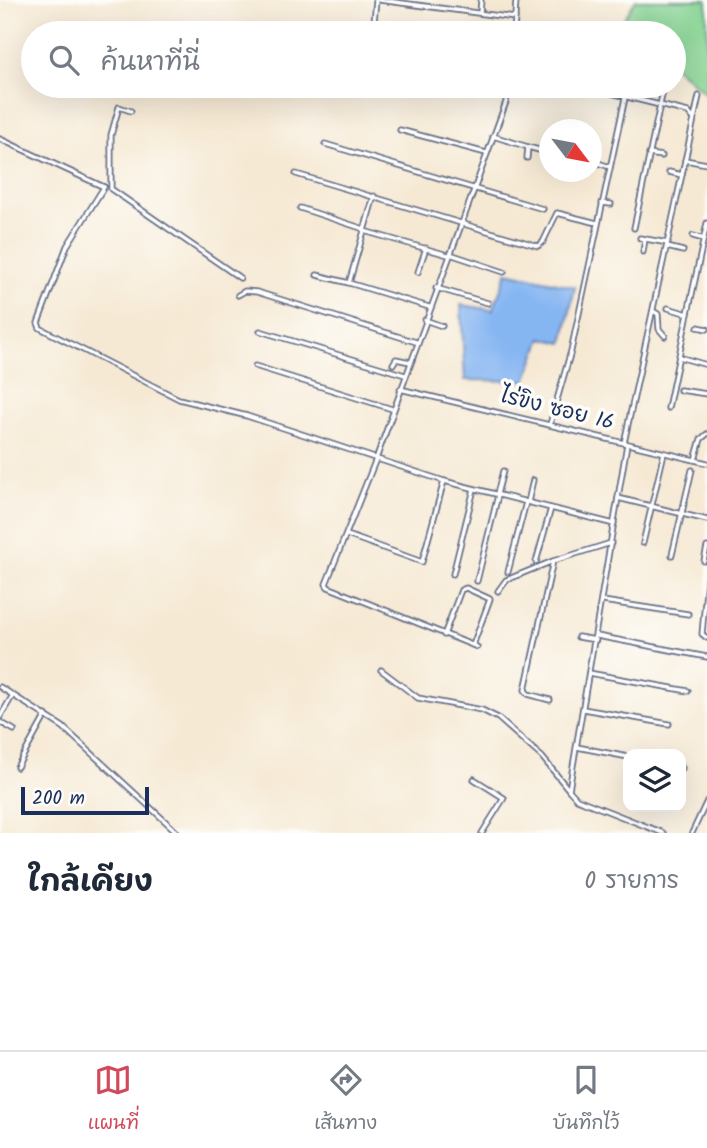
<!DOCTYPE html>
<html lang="th">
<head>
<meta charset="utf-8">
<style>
  :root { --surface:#fff; --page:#f6f6f7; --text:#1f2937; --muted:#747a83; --line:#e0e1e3; --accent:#d1495b }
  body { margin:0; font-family:Kalam,"Playpen Sans Thai",sans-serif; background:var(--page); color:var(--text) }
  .controls { position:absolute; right:21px; bottom:21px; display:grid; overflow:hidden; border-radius:14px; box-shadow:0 7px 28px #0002 }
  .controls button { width:63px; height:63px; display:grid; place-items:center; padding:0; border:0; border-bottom:2px solid var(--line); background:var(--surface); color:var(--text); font:35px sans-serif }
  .compass { position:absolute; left:539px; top:119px; width:63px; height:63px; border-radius:50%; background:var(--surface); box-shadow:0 7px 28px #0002; rotate:122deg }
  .scale { position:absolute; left:21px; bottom:18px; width:128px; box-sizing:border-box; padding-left:7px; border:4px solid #1b2f5e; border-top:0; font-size:19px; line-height:24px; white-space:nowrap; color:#1b2f5e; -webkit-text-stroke:5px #fdfcf7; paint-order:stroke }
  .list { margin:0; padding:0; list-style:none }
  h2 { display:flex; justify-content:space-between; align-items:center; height:91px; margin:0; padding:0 28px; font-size:30px }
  h2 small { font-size:23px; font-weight:400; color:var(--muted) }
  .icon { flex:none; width:38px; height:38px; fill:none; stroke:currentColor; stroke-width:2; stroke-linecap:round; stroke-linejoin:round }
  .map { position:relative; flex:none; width:707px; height:833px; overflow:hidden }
  .search { position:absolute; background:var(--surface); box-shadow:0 7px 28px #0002; left:21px; right:21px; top:21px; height:77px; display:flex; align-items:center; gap:18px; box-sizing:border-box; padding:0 24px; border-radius:38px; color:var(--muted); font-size:26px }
  .sheet { height:217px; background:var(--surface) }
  nav { display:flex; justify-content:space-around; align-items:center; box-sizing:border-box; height:98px; border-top:2px solid var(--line); background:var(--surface); font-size:19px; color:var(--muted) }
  nav a { display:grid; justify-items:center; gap:4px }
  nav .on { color:var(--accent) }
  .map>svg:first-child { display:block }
  .green { fill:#83d190; stroke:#4f8077; stroke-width:2 }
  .water { fill:#86b6f2; stroke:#5072a8; stroke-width:2 }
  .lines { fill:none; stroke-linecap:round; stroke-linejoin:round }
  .minor-casing { stroke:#687087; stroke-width:7 }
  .minor { stroke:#fff; stroke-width:3.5 }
  .labels { text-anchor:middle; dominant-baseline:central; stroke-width:7; stroke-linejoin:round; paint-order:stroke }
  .street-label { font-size:21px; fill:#1b2f5e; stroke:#fdfcf7 }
</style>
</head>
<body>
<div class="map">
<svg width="707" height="833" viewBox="0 0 707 833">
  <rect width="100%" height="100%" fill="#fdfcf7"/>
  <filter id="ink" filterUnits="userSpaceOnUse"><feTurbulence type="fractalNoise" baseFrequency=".0143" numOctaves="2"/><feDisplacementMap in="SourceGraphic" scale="14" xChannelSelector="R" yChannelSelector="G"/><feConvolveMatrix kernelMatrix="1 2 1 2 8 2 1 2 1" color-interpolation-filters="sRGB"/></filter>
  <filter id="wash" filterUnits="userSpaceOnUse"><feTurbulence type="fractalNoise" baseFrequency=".00686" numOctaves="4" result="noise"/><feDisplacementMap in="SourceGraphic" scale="28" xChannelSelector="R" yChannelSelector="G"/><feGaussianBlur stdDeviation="1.57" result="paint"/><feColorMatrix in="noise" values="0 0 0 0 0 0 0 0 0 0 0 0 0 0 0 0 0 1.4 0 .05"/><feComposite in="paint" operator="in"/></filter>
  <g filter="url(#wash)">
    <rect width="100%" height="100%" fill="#f6e9d4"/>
    <!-- green -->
    <path class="green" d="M636 0H707V95L674 66V33H627L618 28Z"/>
    <!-- water -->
    <path class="water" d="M507 272 575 287 563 343 542 338 526 381 465 380 461 305 493 310Z"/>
  </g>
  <g filter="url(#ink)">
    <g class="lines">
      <defs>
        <g id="minor">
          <path d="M379 0 515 18"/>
          <path d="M480 13 481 0"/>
          <path d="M373 33 376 0"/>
          <path d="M514 33 516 0"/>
          <path d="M583 86 688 112 693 118"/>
          <path d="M131 111 119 107 111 135V189L240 278"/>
          <path d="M400 130 486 153"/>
          <path d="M493 136 528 147 527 158"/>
          <path d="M0 139 104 187"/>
          <path d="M325 144 543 209"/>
          <path d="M528 147 550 153"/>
          <path d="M649 154 662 156"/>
          <path d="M685 160 707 164"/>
          <path d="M592 161 610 167"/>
          <path d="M669 172 682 175"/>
          <path d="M296 174 538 246 543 242 557 213 597 223"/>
          <path d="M104 187 67 246 38 323 40 328 179 399 247 416 444 481 614 524"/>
          <path d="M374 196 349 283 429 307"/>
          <path d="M602 203 611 204"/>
          <path d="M300 208 364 229"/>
          <path d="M634 228 664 86"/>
          <path d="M364 231 448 255"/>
          <path d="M693 236 704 239"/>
          <path d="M640 238 668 243"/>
          <path d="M667 247 683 251"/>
          <path d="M643 252 645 239"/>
          <path d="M450 254 504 272"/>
          <path d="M418 272 426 248"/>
          <path d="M317 275 349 283"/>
          <path d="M436 288 488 303"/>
          <path d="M238 295 245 291 257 292 416 342"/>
          <path d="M668 308 688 314"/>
          <path d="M653 311 658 314 659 329 665 336"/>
          <path d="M425 320 442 326"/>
          <path d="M698 327 707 329"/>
          <path d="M260 331 405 375"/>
          <path d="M679 357 707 365"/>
          <path d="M393 364 396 359 410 362"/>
          <path d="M255 366 392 409"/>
          <path d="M400 389 707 463"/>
          <path d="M680 390 707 394"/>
          <path d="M668 408 707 223"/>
          <path d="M550 424 571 351 625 98"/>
          <path d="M624 443 699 96"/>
          <path d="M627 444 569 790 577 799 663 833"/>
          <path d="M695 460 701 439 707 434"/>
          <path d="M497 494 503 471"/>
          <path d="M618 498 707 520"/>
          <path d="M528 502 533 480"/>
          <path d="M347 535 422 562 444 481"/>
          <path d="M643 543 664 453"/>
          <path d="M672 555 692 470"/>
          <path d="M704 561 707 547"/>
          <path d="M536 562 551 508"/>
          <path d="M508 572 526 502"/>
          <path d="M453 574 474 489"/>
          <path d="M707 579 702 634 707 638"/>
          <path d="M477 581 498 495"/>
          <path d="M498 591 506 580 553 561"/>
          <path d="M603 601 688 614"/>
          <path d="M444 635 461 590 466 588 490 599 473 645"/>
          <path d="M597 636 707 657"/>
          <path d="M578 637 596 640"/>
          <path d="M477 647 328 587 326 584 376 459 506 102 509 86"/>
          <path d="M381 670 418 698 482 710 498 718 542 757 569 790"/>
          <path d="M589 673 688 691"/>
          <path d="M0 687 63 727 178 833"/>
          <path d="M550 700 528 694 525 690 553 561 611 543"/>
          <path d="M583 709 669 724"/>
          <path d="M0 717 13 695"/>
          <path d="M0 722 14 730"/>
          <path d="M577 747 628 757"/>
          <path d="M17 767 46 715"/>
          <path d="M681 767 682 768"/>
          <path d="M474 779 504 798 482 833"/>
          <path d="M692 833 707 801"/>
        </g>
      </defs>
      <!-- minor casing -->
      <use href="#minor" class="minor-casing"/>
      <!-- minor -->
      <use href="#minor" class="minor"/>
    </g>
  </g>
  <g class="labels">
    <!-- street labels -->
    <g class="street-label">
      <text transform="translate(557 410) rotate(14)">ไร่ขิง ซอย 16</text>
    </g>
  </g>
</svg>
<div class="controls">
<button><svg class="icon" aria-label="layers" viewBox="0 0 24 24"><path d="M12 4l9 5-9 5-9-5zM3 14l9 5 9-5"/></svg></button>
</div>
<svg class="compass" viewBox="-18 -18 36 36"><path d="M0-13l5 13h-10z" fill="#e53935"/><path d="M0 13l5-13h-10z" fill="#747a83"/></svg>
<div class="scale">200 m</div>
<div class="search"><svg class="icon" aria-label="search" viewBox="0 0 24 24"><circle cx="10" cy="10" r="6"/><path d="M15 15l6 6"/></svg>ค้นหาที่นี่</div>
</div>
<section class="sheet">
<h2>ใกล้เคียง<small>0 รายการ</small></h2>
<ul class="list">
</ul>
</section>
<nav>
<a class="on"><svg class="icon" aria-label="map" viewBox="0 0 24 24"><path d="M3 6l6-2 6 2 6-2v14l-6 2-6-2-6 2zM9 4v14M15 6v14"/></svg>แผนที่</a>
<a><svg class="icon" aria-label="directions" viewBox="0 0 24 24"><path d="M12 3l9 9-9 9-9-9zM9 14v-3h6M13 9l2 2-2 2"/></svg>เส้นทาง</a>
<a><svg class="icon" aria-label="saved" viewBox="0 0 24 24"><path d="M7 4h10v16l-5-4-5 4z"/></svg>บันทึกไว้</a>
</nav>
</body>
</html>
